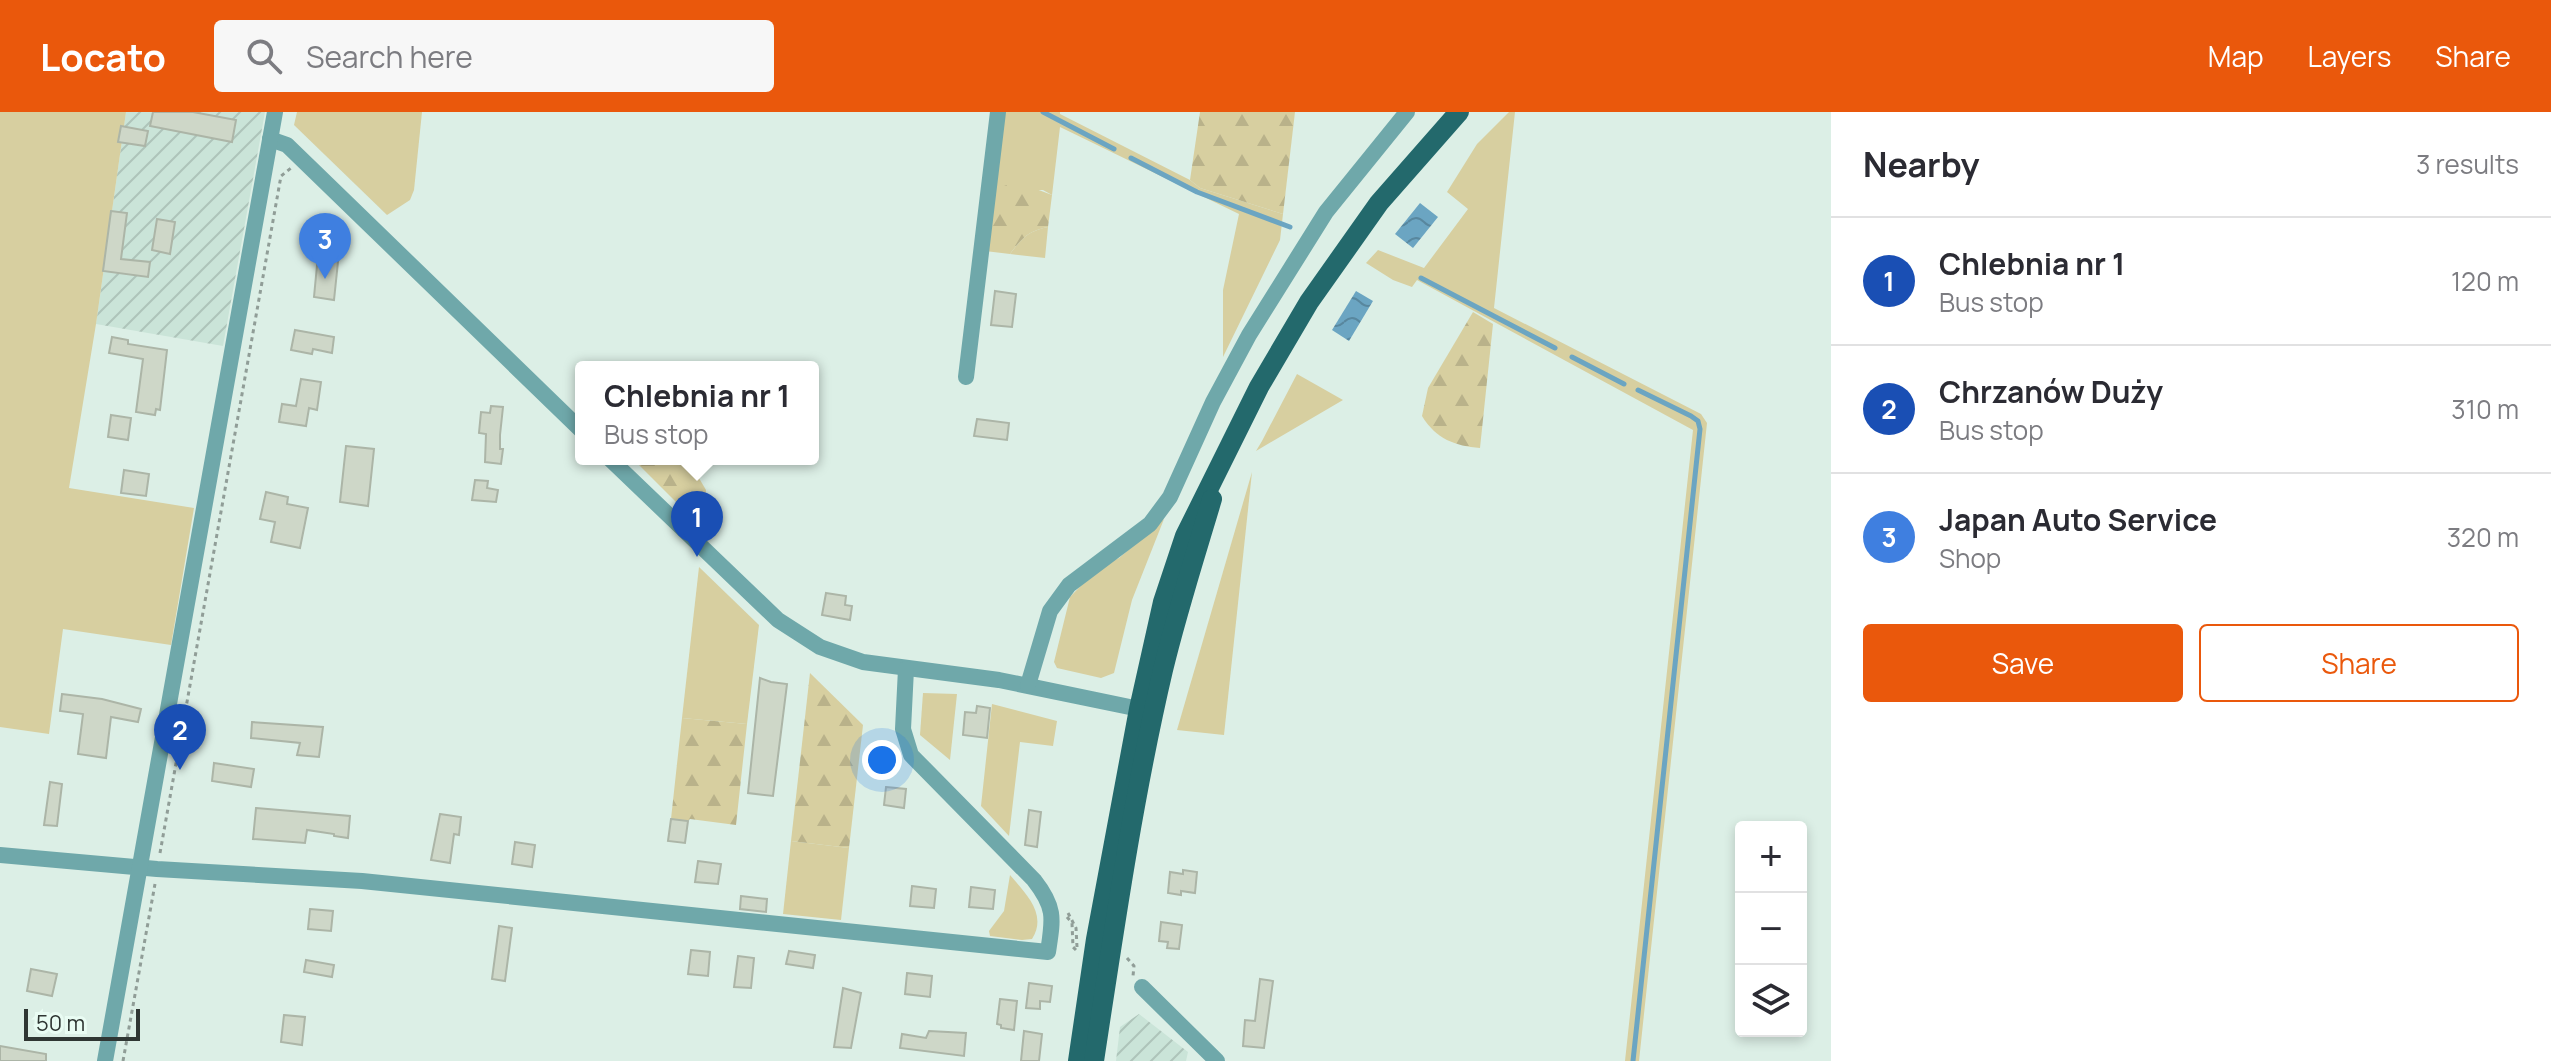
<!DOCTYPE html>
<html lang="en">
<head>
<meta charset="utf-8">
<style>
  :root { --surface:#fff; --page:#f7f7f7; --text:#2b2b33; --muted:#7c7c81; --line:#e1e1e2; --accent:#ea580c }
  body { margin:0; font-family:Manrope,sans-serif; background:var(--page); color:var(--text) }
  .controls { position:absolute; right:24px; bottom:24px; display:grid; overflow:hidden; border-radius:8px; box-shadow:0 4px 12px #0003 }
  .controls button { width:72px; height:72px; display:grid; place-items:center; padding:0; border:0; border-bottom:2px solid var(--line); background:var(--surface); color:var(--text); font:40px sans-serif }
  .scale { position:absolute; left:24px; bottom:20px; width:116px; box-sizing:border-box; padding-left:8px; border:4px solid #2f3633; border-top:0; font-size:22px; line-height:28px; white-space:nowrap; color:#2f3633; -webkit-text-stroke:6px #e9fcf3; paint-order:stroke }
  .you { position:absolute; left:882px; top:648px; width:28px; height:28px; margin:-20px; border:6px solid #fff; border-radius:50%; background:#1a73e8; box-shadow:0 0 0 12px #1a73e833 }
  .badge { display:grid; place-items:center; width:52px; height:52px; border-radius:50%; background:var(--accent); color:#fff; font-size:26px; font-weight:700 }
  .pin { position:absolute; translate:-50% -66px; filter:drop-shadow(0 2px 4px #0008) }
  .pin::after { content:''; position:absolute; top:42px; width:28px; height:24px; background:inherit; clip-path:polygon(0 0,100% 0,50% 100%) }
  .popup { position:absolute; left:575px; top:249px; width:244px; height:104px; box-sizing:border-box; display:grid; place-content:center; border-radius:8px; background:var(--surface); filter:drop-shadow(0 2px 6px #0005); font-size:26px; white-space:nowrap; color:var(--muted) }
  .popup b { font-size:30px; color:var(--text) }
  .popup::after { content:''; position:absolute; left:50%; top:100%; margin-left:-16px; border:16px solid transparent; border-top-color:var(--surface) }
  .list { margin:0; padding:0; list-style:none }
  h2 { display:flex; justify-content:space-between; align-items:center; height:104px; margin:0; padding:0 32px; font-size:34px }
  h2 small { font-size:26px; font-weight:400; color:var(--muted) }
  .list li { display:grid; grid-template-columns:52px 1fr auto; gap:24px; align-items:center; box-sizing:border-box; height:128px; padding:0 32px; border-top:2px solid var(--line) }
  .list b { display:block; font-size:30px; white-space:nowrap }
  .list p { margin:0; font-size:26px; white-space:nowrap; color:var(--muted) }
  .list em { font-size:26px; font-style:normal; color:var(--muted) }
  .actions { display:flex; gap:16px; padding:24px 32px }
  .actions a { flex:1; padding:18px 0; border:2px solid var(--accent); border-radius:8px; text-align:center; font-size:28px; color:var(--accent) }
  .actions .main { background:var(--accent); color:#fff }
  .icon { flex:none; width:44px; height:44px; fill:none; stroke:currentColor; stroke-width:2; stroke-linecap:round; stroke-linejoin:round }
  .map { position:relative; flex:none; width:1831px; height:949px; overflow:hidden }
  header { display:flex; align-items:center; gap:48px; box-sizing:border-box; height:112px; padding:0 40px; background:var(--accent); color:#fff }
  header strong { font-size:38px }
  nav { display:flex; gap:44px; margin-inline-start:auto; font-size:28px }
  .search { width:560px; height:72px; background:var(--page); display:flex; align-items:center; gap:20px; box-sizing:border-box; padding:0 28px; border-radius:8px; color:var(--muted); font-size:30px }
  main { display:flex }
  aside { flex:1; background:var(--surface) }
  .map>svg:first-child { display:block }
  .industrial { fill:url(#industrial-furrows) }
  .grass { fill:#d7cfa0 }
  .forest { fill:url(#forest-firs) }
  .water { fill:url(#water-waves) }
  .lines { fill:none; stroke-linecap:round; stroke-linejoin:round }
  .stream { stroke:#6ba5c2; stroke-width:5 }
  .building { fill:#ced7c8; stroke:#acb5a7; stroke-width:2 }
  .path { stroke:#909d97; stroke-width:3; stroke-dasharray:4 4; stroke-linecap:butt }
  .minor { stroke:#6fa8aa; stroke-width:16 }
  .major { stroke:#23696c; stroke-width:20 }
</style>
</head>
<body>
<header>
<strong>Locato</strong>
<div class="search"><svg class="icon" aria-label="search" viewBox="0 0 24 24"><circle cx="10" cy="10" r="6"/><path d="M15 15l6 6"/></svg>Search here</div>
<nav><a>Map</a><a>Layers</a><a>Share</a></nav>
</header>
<main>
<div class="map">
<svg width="1831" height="949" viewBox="0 0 1831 949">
  <defs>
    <pattern id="industrial-furrows" width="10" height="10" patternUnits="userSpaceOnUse" patternTransform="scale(2)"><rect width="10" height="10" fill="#cae4d8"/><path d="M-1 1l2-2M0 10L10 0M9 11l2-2" fill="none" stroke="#aec4ba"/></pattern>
    <pattern id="forest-firs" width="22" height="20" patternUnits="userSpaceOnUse" patternTransform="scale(2)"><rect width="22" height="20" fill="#d7cfa0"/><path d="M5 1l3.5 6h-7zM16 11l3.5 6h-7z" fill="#b9b28a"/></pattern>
    <pattern id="water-waves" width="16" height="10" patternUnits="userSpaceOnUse" patternTransform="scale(2)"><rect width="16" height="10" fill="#6ba5c2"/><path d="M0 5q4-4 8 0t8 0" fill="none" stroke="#58879e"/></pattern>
  </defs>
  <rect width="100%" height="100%" fill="#dcefe6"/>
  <!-- industrial -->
  <g class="industrial">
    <path d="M126 0H265L223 234 96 212Z"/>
    <path d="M1139 902 1188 940 1186 949H1116L1120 915Z"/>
  </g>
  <!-- grass -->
  <g class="grass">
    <path d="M0 0H126L96 212 69 376 194 396 171 533 63 517 49 622 0 615Z"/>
    <path d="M297 0H422L414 78 410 88 387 103 294 13Z"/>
    <path d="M1001 0H1060V2L1190 68 1200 76 1283 102 1280 128 1223 245V178L1239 102 1060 15 1052 83 1043 78H992Z"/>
    <path d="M1509 0H1515L1494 196 1701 302 1707 311 1639 949H1625L1693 318 1417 168 1412 175 1393 168 1366 151 1378 138 1424 156 1468 97 1447 80 1477 32Z"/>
    <path d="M1048 115 1045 146 1010 142C1022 126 1028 119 1048 115Z"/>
    <path d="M1297 262 1343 288 1256 339 1262 329Z"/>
    <path d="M1252 360 1224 623 1177 618Z"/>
    <path d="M1164 407 1132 488 1114 561 1101 566 1057 556 1054 550 1070 485 1100 454 1119 446Z"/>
    <path d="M699 455 759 513 747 612 682 606Z"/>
    <path d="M923 581 957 582 950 648 920 623Z"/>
    <path d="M992 592 1057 609 1053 634 1020 630 1009 724 981 694Z"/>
    <path d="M791 729 849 736 841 808 783 802Z"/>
    <path d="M1010 763C1025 781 1048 802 1032 827L1022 828 990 824 989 819 1004 799Z"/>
  </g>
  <!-- forest -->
  <g class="forest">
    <path d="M1200 0H1295L1283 102 1200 76 1190 68Z"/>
    <path d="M1010 72 1028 74 1052 83 1048 115C1028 119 1022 126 1010 142L985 139 992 78Z"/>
    <path d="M1473 200 1493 212 1480 336C1455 334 1436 327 1422 304L1428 276Z"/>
    <path d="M633 347H678L696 361 706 378 703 412 685 399Z"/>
    <path d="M810 561 863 613 849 736 791 729Z"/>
    <path d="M682 606 747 612 736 713 690 707 688 709 671 707Z"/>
  </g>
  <!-- water -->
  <g class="water">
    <path d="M1420 91 1438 105 1413 136 1395 122Z"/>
    <path d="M1356 179 1373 189 1349 229 1332 218Z"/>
  </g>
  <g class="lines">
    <!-- stream -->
    <g class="stream">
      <path d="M1043 0 1114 37"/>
      <path d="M1131 46 1197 80 1290 115"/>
      <path d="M1421 166 1555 236"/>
      <path d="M1572 245 1624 272"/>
      <path d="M1633 949 1700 317 1698 309 1691 304 1638 278"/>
    </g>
  </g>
  <!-- building -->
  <g class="building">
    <path d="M153 0H193L236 8 232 30 150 14Z"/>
    <path d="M121 14 148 19 145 34 118 30Z"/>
    <path d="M111 99 127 101 121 147 150 150 148 165 103 159Z"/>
    <path d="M157 107 175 110 170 142 152 138Z"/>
    <path d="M330 112 341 121 334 188 314 185 318 143 313 136 320 130 315 125Z"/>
    <path d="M995 179 1016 182 1012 215 991 213Z"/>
    <path d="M295 218 334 225 332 241 313 237 312 242 291 238Z"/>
    <path d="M112 225 128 228V232L167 238 160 298 156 297 155 303 136 300 143 247 109 241Z"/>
    <path d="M301 267 321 270 317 298 309 296 306 314 279 310 282 292 296 294Z"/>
    <path d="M491 294 503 295 500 323V337H503L501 352 485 350 486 322 479 321 481 300 490 301Z"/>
    <path d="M111 303 131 306 128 328 108 325Z"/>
    <path d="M977 307 1009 311 1007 328 974 324Z"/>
    <path d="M346 334 374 337 368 394 340 390Z"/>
    <path d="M124 358 149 362 146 384 121 381Z"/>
    <path d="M475 368 488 369 487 376 498 378 496 390 472 388Z"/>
    <path d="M266 380 288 385 287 392 308 396 300 436 271 430 275 410 260 407Z"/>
    <path d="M826 481 846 484 845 493 852 494 850 508 822 503Z"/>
    <path d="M760 566 771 570 787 572 773 684 748 681Z"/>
    <path d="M62 582 102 587 141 597 138 610 111 605 106 646 78 642 83 602 60 599Z"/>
    <path d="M977 594 990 596 987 626 963 623 965 600 976 601Z"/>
    <path d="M252 610 323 615 319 645 297 643 300 631 251 626Z"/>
    <path d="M214 651 254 657 251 675 212 669Z"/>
    <path d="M50 670 62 672 57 714 44 713Z"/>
    <path d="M886 675 906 677 904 696 884 693Z"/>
    <path d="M256 696 350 704 348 726 334 724V722L307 718 305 731 253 727Z"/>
    <path d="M1029 698 1041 700 1037 735 1025 733Z"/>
    <path d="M440 702 461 705 459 723 454 722 450 751 431 748Z"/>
    <path d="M671 707 688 709 685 731 668 729Z"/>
    <path d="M515 730 535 733 532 755 512 752Z"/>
    <path d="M698 749 721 752 718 772 695 770Z"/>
    <path d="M1183 758 1197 760 1195 781 1181 779V783L1168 781 1170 760 1183 762Z"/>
    <path d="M912 774 936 777 934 796 910 794Z"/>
    <path d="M971 775 995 778 993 797 969 795Z"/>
    <path d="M741 784 767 787 766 800 740 797Z"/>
    <path d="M310 797 333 799 331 819 308 817Z"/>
    <path d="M1161 810 1182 813 1179 837 1167 836 1168 830 1159 829Z"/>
    <path d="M499 814 512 816 505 869 492 867Z"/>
    <path d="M691 838 710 840 708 864 688 862Z"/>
    <path d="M789 839 815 843 813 856 786 852Z"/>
    <path d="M738 844 754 846 751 876 734 875Z"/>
    <path d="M306 848 334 853 332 865 304 860Z"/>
    <path d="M31 857 57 862 52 884 27 879Z"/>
    <path d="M907 861 932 864 930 885 905 882Z"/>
    <path d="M1260 867 1273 869 1264 936 1243 934 1245 908 1255 909Z"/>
    <path d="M1029 871 1052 874 1050 890 1040 889V897L1026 896Z"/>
    <path d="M843 876 861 881 851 936 834 935Z"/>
    <path d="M1000 887 1017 889 1014 918 1001 916V913L997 912Z"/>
    <path d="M284 903 305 905 302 933 281 930Z"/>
    <path d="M929 919 966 921 964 944 900 936 902 922 926 926Z"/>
    <path d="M1024 919 1042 922 1039 949H1021Z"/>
    <path d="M0 934 46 942V949H0Z"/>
  </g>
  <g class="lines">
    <!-- path -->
    <g class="path">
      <path d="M160 741 281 64 291 56"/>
      <path d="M1068 801 1076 816 1077 835"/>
      <path d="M1067 805 1072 811 1073 835 1076 838"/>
      <path d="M1127 846 1134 854 1133 864"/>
      <path d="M123 949 155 772"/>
    </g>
    <!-- minor -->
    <g class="minor">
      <path d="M270 27 287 33 581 318"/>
      <path d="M966 265 998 0"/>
      <path d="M610 347 778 508 820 535 863 550 999 568 1149 599"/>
      <path d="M1028 573 1050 499 1069 473 1150 412 1170 385 1213 290 1249 223 1326 100 1407 0"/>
      <path d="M0 743 157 757 362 769 1048 840C1053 807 1056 796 1034 768L911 643 903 617 906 557"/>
      <path d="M1142 875 1217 949"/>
      <path d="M105 949 275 0"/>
    </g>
    <!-- major -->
    <g class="major">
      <path d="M1078 949 1096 827 1139 597 1163 490 1185 424 1259 275 1309 190 1379 91 1459 0"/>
      <path d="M1094 949C1114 818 1133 686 1163 558 1177 500 1195 444 1212 387"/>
    </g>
  </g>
</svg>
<div class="controls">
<button>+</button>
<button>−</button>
<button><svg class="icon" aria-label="layers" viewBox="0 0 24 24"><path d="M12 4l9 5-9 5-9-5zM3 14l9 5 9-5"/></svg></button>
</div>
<div class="scale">50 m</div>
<div class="you"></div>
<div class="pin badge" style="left:697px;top:445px;background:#1a4fb4">1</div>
<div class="popup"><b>Chlebnia nr 1</b>Bus stop</div>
<div class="pin badge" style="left:180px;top:658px;background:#1a4fb4">2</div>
<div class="pin badge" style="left:325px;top:167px;background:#3f7fe0">3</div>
</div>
<aside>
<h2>Nearby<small>3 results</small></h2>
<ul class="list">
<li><span class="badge" style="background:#1a4fb4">1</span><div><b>Chlebnia nr 1</b><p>Bus stop</p></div><em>120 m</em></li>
<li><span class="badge" style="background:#1a4fb4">2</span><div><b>Chrzanów Duży</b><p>Bus stop</p></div><em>310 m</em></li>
<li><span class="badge" style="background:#3f7fe0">3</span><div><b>Japan Auto Service</b><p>Shop</p></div><em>320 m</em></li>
</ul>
<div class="actions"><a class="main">Save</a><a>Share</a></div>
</aside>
</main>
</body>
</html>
